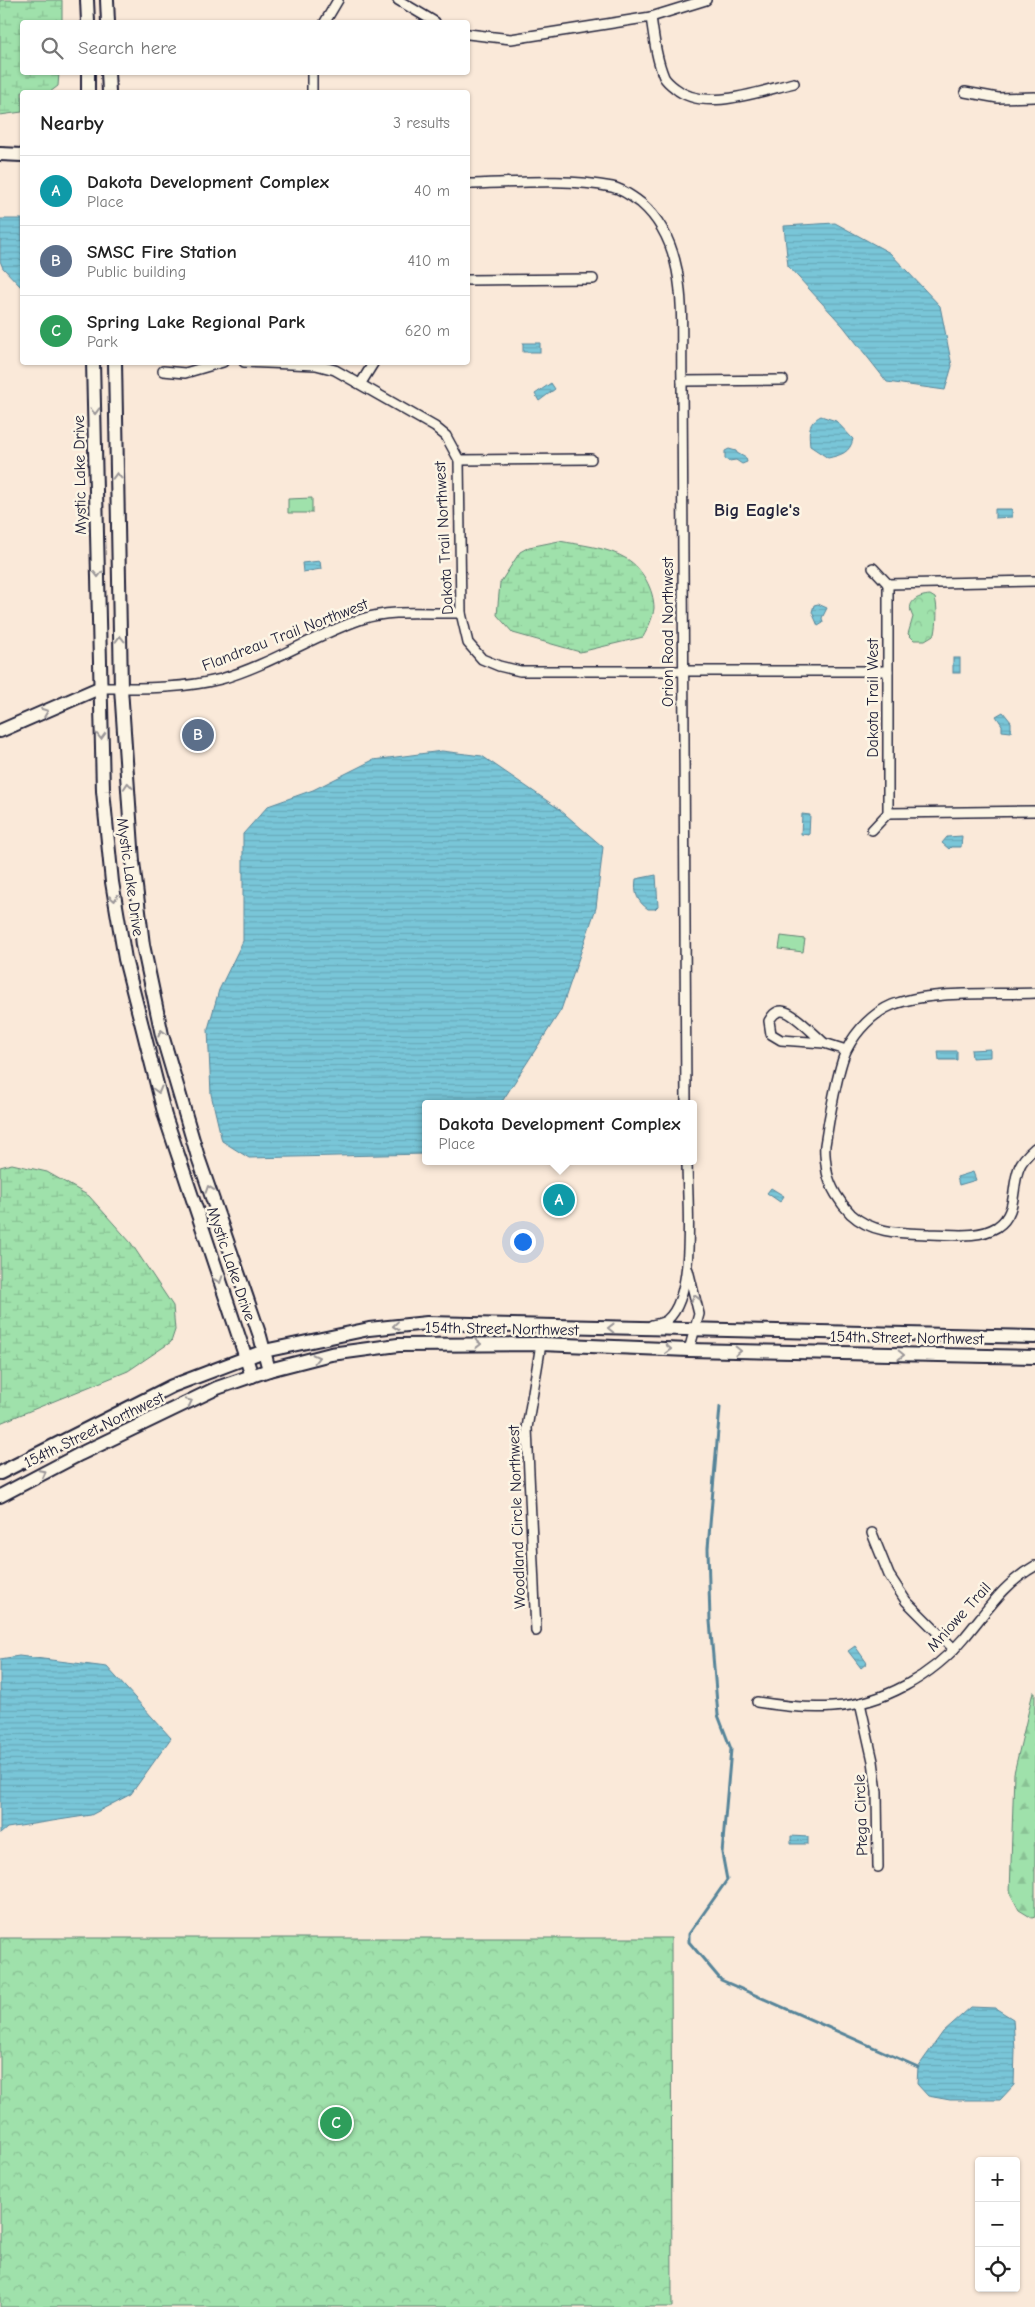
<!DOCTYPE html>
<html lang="en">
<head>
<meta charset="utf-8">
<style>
  :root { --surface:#fff; --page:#f6f6f6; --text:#222; --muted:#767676; --line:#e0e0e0; --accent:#d1495b }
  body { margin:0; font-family:"Comic Neue",sans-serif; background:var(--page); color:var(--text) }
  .controls { position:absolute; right:15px; bottom:15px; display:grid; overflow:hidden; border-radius:5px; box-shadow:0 1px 4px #0004 }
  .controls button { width:45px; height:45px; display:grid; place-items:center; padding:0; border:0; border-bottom:1px solid var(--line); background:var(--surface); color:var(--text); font:25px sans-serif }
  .you { position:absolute; left:522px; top:1241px; width:18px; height:18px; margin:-12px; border:4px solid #fff; border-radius:50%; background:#1a73e8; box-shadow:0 0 0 8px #1a73e833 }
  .badge { display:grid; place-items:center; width:32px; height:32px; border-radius:50%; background:var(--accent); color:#fff; font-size:16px; font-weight:700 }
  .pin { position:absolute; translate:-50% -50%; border:2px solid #fff; box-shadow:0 1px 5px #0006 }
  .popup { position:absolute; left:422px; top:1100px; width:275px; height:65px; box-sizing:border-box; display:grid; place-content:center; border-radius:5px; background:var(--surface); filter:drop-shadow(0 1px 4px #0005); font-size:16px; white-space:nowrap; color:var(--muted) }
  .popup b { font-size:19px; color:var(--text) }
  .popup::after { content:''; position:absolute; left:50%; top:100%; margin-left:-10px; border:10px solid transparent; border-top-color:var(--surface) }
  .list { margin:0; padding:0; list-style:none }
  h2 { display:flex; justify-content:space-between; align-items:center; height:65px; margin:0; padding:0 20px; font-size:21px }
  h2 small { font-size:16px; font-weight:400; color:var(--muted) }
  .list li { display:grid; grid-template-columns:32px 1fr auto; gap:15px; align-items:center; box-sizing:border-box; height:70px; padding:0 20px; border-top:1px solid var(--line) }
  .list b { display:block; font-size:19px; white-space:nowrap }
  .list p { margin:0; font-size:16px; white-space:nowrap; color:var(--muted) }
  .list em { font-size:16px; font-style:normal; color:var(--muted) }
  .icon { flex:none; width:28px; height:28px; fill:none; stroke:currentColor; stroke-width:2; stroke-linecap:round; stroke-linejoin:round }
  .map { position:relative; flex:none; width:1035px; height:2307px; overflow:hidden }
  .search { position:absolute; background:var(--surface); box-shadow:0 1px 4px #0004; left:20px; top:20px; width:450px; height:55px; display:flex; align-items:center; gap:12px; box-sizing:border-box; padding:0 18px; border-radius:5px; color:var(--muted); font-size:19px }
  .panel { position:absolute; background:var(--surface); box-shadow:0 1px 4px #0004; left:20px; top:90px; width:450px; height:275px; border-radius:5px }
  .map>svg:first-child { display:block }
  .forest { fill:url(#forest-firs); stroke:#608273 }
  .wetland { fill:url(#wetland-marsh); stroke:#608273 }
  .park { fill:url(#park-crowns); stroke:#608273 }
  .pitch { fill:#9fe1ab; stroke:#608273 }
  .water { fill:url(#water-rules); stroke:#568499 }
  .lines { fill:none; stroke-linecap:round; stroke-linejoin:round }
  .stream { stroke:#568499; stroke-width:3 }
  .street-casing { stroke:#22223b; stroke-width:12 }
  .secondary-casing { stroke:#22223b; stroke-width:16 }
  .street { stroke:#fcf5e5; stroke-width:9 }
  .secondary { stroke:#fcf5e5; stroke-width:12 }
  .oneway { stroke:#9a9698 }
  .labels { text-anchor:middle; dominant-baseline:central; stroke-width:5; stroke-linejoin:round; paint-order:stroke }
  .street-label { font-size:16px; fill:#22223b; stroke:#fcf5e5 }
  .neighbourhood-label { font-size:18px; font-weight:bold; fill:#22223b; stroke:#fcf5e5 }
</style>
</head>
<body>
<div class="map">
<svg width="1035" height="2307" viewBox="0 0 1035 2307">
  <defs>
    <pattern id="forest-firs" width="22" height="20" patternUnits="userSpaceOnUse" patternTransform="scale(1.25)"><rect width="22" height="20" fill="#9fe1ab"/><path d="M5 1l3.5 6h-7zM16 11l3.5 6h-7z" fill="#89c194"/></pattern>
    <pattern id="wetland-marsh" width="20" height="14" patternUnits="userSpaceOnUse" patternTransform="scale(1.25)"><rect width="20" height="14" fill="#9fe1ab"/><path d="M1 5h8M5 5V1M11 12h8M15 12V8" fill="none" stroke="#89c194"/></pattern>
    <pattern id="park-crowns" width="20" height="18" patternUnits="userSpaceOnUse" patternTransform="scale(1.25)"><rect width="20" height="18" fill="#9fe1ab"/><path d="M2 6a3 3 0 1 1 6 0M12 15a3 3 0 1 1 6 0" fill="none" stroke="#89c194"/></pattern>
    <pattern id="water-rules" width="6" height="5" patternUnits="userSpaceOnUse" patternTransform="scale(1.25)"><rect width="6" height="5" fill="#79c6d8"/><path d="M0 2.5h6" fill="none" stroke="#68aaba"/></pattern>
  </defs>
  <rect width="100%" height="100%" fill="#fae9d9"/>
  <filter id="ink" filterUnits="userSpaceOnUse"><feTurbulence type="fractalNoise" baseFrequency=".02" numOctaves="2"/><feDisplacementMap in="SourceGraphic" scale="10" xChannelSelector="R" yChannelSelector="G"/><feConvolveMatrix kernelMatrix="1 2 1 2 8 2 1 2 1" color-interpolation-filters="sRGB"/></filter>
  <g filter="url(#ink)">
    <!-- forest -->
    <path class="forest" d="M1033 1692H1035V1917L1032 1918 1019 1910 1010 1893 1014 1773Z"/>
    <!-- wetland -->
    <g class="wetland">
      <path d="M0 0H62V22H22V72L59 73 58 86 50 92H22V112L0 115Z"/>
      <path d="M559 541C581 545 607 547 627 559 642 568 654 590 654 608 653 618 648 628 643 637L580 652 513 633 497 615 500 583 520 552 529 547Z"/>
      <path d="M12 1164 47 1172 89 1196 131 1243 173 1306 175 1330 171 1342 128 1371 0 1423V1167Z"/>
    </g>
    <!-- park -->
    <g class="park">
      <path d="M930 595 935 598C938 607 937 624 935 634L925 640H914L908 634 913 617C905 602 917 596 930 595Z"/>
      <path d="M0 1938H671L672 2307H0Z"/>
    </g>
    <!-- pitch -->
    <g class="pitch">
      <path d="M312 498V513H288V499Z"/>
      <path d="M781 936 805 939 803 952 779 949Z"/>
    </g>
    <!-- water -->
    <g class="water">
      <path d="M0 219H22V288L3 268 0 261Z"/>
      <path d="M835 223 890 253 940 306 952 366 945 390 887 382 843 326 788 266 784 226Z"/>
      <rect x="523" y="343" width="17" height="9"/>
      <path d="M551 383 555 389 539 401 535 394Z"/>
      <path d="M821 416 836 421 853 439C850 453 841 455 828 458L810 446C809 432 807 423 821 416Z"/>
      <path d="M729 449 736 451 737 453 746 458 747 462 742 464 736 460 729 461 725 459V451Z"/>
      <path d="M995 509H1012V517L995 518Z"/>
      <path d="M320 561 321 569 303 572 302 563Z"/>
      <path d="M818 604 827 608 822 618 823 623 818 626 812 612 814 605Z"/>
      <rect x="953" y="658" width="7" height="15"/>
      <path d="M1003 712 1011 722V732L1002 731V725L996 716Z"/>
      <path d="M442 751 482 756 559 809 603 847 596 908 561 1010 503 1100 497 1104H425V1154L249 1158 222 1141 211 1094 208 1029 219 990 243 941V834L268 806 313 790 373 760Z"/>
      <path d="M802 814 810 815 809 835 801 834Z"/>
      <path d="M962 836 961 847H951L949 849 942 843 947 837Z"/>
      <path d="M656 875 658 906 655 909H648C637 901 634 893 636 879Z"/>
      <path d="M990 1049V1057L972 1058 971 1050Z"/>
      <path d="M938 1051H957V1060H939Z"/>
      <path d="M973 1172 976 1180 959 1185 957 1177Z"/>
      <path d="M771 1188 784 1196 780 1202 767 1193Z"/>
      <path d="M855 1646 867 1663 861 1668 848 1651Z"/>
      <path d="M19 1656 107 1667 171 1738 131 1794 91 1815 7 1828 0 1834V1659Z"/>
      <path d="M791 1836 808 1837V1844H791Z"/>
      <path d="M971 2007 995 2008 1013 2019 1015 2050 1014 2085 1000 2100H950L928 2096 917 2084 918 2067 943 2032Z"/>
    </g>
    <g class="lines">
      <!-- stream -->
      <path class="stream" d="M720 1407 708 1548 710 1621 718 1715 731 1749 722 1853 727 1880 689 1934V1942L721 1980 918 2067"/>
      <defs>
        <g id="street">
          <path d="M398 0 435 22"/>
          <path d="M651 17C654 37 656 58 664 77 667 82 671 85 675 88 704 113 760 91 794 83"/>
          <path d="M325 22 338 0"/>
          <path d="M468 34 511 39 651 17 706 0"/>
          <path d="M312 92V72"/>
          <path d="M965 92 998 98 1035 97"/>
          <path d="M468 184C515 183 565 178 612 187 622 189 633 197 641 203 691 246 680 322 682 381L686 1104"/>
          <path d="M468 280 593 279"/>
          <path d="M244 362 316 365 335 370 435 427 446 436 459 460 461 613 468 643 482 659 499 666 520 671H888"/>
          <path d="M163 371 185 373 223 362"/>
          <path d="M682 381 783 380"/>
          <path d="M361 383 374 362"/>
          <path d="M459 460 591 459"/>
          <path d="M873 568 888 584"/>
          <path d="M888 584V813"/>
          <path d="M888 584 1035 581"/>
          <path d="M99 688C140 688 182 689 221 679 270 665 314 635 362 619 392 609 429 614 461 613"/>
          <path d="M888 813 1035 811"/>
          <path d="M872 830 888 813"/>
          <path d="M1035 993C994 995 929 990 892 1005 873 1013 856 1031 847 1049 838 1066 828 1125 825 1145 824 1153 826 1164 827 1172 830 1187 840 1203 851 1214 872 1234 903 1233 930 1234 952 1234 977 1239 997 1227 1018 1213 1011 1188 1019 1168 1022 1160 1028 1154 1035 1148"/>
          <path d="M824 1043C815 1035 792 1011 782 1011 775 1011 772 1016 769 1021L771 1034 781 1040 824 1043 846 1050"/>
          <path d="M688 1270 699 1314 689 1350"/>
          <path d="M652 1325C657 1324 663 1323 667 1320 697 1295 687 1199 687 1161"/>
          <path d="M872 1533 889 1575 906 1601 954 1649"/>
          <path d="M536 1631 527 1428 541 1344"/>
          <path d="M757 1702C782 1706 807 1709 833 1707 883 1704 932 1676 964 1638 986 1612 1004 1583 1035 1566"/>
          <path d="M860 1703 873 1761 877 1792 878 1867"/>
        </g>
        <g id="secondary">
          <path d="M87 0 88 22"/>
          <path d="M107 0 108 22"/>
          <path d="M88 72V92"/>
          <path d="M108 72 109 92"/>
          <path d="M0 154 22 155"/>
          <path d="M93 362 103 791 112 882 125 959 165 1116 252 1376"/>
          <path d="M115 362 121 688 133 862 143 945 162 1035 198 1157 260 1336 269 1370"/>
          <path d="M0 731 99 688"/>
          <path d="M0 1473 172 1386 264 1351 369 1329 427 1323 1035 1337"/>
          <path d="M0 1496 80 1454 217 1388 269 1370 331 1354 398 1345 541 1344 689 1350 1035 1357"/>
        </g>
      </defs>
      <!-- street casing -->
      <use href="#street" class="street-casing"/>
      <!-- secondary casing -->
      <use href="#secondary" class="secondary-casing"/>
      <!-- street -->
      <use href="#street" class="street"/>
      <!-- secondary -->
      <use href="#secondary" class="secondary"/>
    </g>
    <!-- one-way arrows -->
    <defs><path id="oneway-chevron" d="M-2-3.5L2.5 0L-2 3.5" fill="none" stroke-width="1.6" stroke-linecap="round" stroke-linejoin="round" transform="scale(1.25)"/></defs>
    <g class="oneway">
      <use href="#oneway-chevron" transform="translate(95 411) rotate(89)"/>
      <use href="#oneway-chevron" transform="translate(117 476) rotate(-91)"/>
      <use href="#oneway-chevron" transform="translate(98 574) rotate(90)"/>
      <use href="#oneway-chevron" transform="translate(120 639) rotate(-91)"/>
      <use href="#oneway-chevron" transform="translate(45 712) rotate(-21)"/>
      <use href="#oneway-chevron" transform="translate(101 736) rotate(88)"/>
      <use href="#oneway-chevron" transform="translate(128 786) rotate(-94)"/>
      <use href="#oneway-chevron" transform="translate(114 898) rotate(80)"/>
      <use href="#oneway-chevron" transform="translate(162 1033) rotate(-104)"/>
      <use href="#oneway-chevron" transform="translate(158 1090) rotate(75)"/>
      <use href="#oneway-chevron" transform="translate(209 1189) rotate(-109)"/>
      <use href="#oneway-chevron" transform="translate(219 1280) rotate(71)"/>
      <use href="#oneway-chevron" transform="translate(695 1298) rotate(-104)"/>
      <use href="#oneway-chevron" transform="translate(396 1326) rotate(174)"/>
      <use href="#oneway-chevron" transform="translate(611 1328) rotate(-179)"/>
      <use href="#oneway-chevron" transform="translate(478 1344)"/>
      <use href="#oneway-chevron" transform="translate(668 1349) rotate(2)"/>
      <use href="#oneway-chevron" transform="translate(738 1351) rotate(1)"/>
      <use href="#oneway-chevron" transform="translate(901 1355) rotate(1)"/>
      <use href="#oneway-chevron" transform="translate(316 1358) rotate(-14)"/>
      <use href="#oneway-chevron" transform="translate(189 1402) rotate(-26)"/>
      <use href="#oneway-chevron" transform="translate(43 1473) rotate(-28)"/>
    </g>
  </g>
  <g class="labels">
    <!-- street labels -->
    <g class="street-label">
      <text transform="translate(80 475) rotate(-91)">Mystic Lake Drive</text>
      <text transform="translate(444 538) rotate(-93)">Dakota Trail Northwest</text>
      <text transform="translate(668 632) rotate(-90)">Orion Road Northwest</text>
      <text transform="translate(285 635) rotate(-21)">Flandreau Trail Northwest</text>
      <text transform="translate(873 698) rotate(-90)">Dakota Trail West</text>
      <text transform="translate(130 877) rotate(82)">Mystic Lake Drive</text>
      <text transform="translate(231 1264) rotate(71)">Mystic Lake Drive</text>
      <text transform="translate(502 1329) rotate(1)">154th Street Northwest</text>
      <text transform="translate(907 1338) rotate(1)">154th Street Northwest</text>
      <text transform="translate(94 1430) rotate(-26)">154th Street Northwest</text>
      <text transform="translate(517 1517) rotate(-92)">Woodland Circle Northwest</text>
      <text transform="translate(959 1617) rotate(-48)">Mniowe Trail</text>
      <text transform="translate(861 1815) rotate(-92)">Ptega Circle</text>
    </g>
    <!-- neighbourhood labels -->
    <g class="neighbourhood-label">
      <text x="757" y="510">Big Eagle's</text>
    </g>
  </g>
</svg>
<div class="controls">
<button>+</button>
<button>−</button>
<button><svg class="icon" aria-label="locate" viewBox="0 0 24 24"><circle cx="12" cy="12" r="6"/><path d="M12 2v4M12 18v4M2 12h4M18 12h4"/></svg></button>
</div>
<div class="you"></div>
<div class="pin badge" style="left:559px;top:1200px;background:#0f9aa8">A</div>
<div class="popup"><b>Dakota Development Complex</b>Place</div>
<div class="pin badge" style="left:198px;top:735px;background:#5c6f8a">B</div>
<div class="pin badge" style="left:336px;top:2123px;background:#2e9e5b">C</div>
<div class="search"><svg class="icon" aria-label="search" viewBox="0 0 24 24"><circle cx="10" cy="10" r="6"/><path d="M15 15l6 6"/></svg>Search here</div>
<section class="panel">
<h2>Nearby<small>3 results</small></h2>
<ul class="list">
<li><span class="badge" style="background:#0f9aa8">A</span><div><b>Dakota Development Complex</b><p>Place</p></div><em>40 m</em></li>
<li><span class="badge" style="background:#5c6f8a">B</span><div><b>SMSC Fire Station</b><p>Public building</p></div><em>410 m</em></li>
<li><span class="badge" style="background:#2e9e5b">C</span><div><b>Spring Lake Regional Park</b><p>Park</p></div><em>620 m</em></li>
</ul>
</section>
</div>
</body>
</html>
